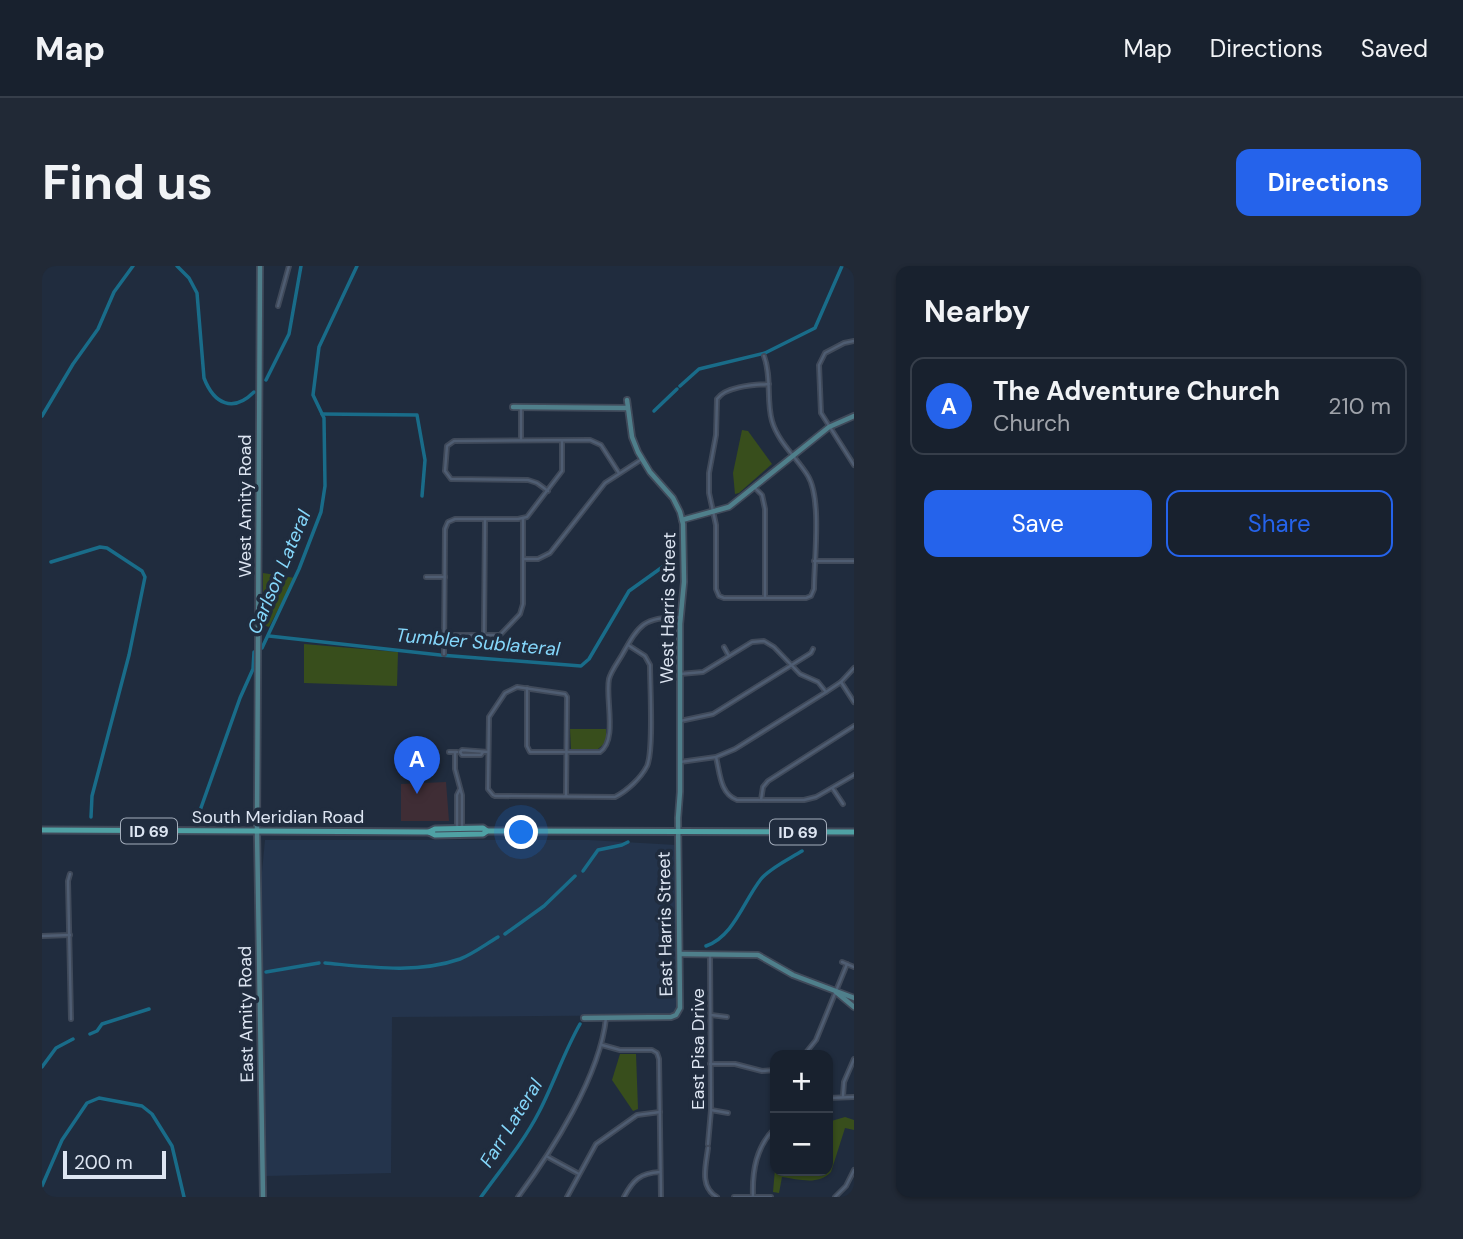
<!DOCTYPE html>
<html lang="en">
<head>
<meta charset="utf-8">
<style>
  :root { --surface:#18212e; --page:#212936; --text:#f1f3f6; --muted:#9fa3aa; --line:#363e4a; --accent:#2563eb }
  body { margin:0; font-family:"DM Sans",sans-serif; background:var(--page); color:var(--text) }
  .controls { position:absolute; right:21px; bottom:21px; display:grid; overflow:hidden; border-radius:14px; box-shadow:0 2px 5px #0004 }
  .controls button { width:63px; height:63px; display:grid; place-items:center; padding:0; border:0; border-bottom:2px solid var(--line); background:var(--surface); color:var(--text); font:35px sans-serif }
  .scale { position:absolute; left:21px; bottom:18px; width:103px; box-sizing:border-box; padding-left:7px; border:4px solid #dde5f2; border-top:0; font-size:19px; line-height:24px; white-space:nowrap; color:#dde5f2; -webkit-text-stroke:5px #202c3e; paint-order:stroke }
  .you { position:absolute; left:480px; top:567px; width:24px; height:24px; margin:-18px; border:5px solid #fff; border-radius:50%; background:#1a73e8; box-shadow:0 0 0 10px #1a73e833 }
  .badge { display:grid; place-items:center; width:46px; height:46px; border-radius:50%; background:var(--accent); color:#fff; font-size:23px; font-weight:700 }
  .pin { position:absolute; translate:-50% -58px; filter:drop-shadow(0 2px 4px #0008) }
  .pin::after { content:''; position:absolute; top:37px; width:24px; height:21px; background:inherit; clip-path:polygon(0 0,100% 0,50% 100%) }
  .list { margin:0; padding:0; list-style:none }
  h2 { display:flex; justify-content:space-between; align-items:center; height:91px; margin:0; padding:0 28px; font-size:30px }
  h2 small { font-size:23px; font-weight:400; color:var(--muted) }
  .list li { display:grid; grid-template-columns:46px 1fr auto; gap:21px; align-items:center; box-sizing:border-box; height:98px; margin:0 14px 14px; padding:0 14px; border:2px solid var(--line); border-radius:14px }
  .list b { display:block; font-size:26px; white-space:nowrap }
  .list p { margin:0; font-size:23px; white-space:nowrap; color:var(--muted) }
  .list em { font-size:23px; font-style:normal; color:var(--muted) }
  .actions { display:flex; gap:14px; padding:21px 28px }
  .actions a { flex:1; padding:16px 0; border:2px solid var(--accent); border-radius:14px; text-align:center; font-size:24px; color:var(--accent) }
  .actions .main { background:var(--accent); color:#fff }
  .map { position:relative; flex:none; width:812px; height:931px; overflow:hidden; border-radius:14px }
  header { display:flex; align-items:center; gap:42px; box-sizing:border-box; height:98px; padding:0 35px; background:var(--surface); border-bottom:2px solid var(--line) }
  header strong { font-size:33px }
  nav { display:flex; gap:38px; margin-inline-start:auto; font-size:24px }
  .intro { display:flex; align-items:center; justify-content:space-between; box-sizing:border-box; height:168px; padding:0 42px }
  h1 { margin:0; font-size:49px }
  .button { padding:18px 32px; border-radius:14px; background:var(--accent); color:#fff; font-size:24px; font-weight:700 }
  main { display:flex; gap:42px; padding:0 42px }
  aside { flex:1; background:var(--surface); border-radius:14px; box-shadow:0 2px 5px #0004 }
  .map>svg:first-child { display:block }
  .commercial { fill:#3f2d35 }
  .built { fill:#24344c }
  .green { fill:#384e1c }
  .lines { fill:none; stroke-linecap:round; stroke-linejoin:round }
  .canal { stroke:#196c89; stroke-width:3.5 }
  .street-casing { stroke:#404a5a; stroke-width:6 }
  .secondary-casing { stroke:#404a5a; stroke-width:8 }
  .primary-casing { stroke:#404a5a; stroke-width:9 }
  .street { stroke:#4f5d72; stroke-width:2.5 }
  .secondary { stroke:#4f7f8b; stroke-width:4.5 }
  .primary { stroke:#4fa1a4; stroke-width:5 }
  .labels { text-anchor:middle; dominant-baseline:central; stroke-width:7; stroke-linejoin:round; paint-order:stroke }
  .shield { fill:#202c3e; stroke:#a4aebc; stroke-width:2 }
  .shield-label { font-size:16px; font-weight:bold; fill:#dde5f2 }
  .street-label { font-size:18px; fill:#dde5f2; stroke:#202c3e }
  .water-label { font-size:19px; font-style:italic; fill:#85d7fb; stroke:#202c3e }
</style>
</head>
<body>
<header>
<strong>Map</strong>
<nav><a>Map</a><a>Directions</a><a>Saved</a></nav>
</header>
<div class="intro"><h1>Find us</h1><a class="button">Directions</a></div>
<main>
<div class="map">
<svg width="812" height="931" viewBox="0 0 812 931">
  <rect width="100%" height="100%" fill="#202c3e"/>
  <!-- commercial -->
  <path class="commercial" d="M404 516 407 555H359V518Z"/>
  <!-- built -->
  <path class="built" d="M223 574H547L634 579 636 749 350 751 349 907 224 910 218 627Z"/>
  <!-- green -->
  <g class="green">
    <path d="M700 164 706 165 730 198 697 227 693 228 691 207Z"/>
    <path d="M221 307 253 312 227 361 221 359Z"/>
    <path d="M262 378 356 386 355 420 262 417Z"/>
    <path d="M528 463H564V476L556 483 529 484Z"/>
    <path d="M578 788H594L596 843 591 845 570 814Z"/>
    <path d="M803 851 812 854V864L803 862 789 906C776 920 756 913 740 911L737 927 731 926 733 903 786 905V856Z"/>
  </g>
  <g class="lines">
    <!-- canal -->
    <g class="canal">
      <path d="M135 0 147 12 155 27 162 112C172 138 191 147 212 126"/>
      <path d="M224 114 247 68 259 0"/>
      <path d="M638 120 657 103 723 87 773 62 800 0"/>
      <path d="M612 145 635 123"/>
      <path d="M280 148 375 149 383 194 380 230"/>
      <path d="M0 150 31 98 56 63 72 26 91 0"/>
      <path d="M9 296 58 281 65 282 100 305 103 311 87 389 50 530 49 551"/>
      <path d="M227 370 398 389 539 400 547 393 587 325 633 292"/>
      <path d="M220 382 257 303 279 246 283 220 282 152 271 129 277 81 315 0"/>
      <path d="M155 553 198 432 211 403 212 386"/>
      <path d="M541 605 556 584 580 579 586 576"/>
      <path d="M463 668 502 640 533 610"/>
      <path d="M664 680C692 670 701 636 719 613 728 602 747 593 760 585"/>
      <path d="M283 697C327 701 375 708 418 693 431 688 444 678 456 671"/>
      <path d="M224 706 277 697"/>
      <path d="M48 768 55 765 60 758 107 743"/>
      <path d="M0 801 14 782 31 773"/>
      <path d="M0 920 20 874 45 837 57 832 100 840 110 848 130 880 142 931"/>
      <path d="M439 931C459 903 481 877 497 846 512 817 522 786 538 758"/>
    </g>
    <defs>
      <g id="street">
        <path d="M236 40 247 0"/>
        <path d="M812 75 802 77 783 87 777 99 779 147 812 199"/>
        <path d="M722 90C730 111 724 134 730 155 736 176 755 192 766 210 780 233 772 295 772 323L769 330 764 332H682L677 330 674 323V259L667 227V207L674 169 675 133C684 120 712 119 727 118"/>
        <path d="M479 174V143"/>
        <path d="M713 222 720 229 723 243V332"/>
        <path d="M506 225 495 217 486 214 409 213 403 205 405 180 412 175 548 174 559 179 577 207"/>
        <path d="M481 293H496L508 287 563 217 600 193"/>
        <path d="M772 295H812"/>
        <path d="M384 311H403"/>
        <path d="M442 368 443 253"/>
        <path d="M403 369H458L478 348 481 338V252"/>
        <path d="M682 381 687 390"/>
        <path d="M402 388 403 263 406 256 413 253H476L485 251 520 205V175"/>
        <path d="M638 408 661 406 710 376 722 375 732 381 758 408 776 416 784 426"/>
        <path d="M799 416 812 436"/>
        <path d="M485 422V480L488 486H558C576 474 563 432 567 413 569 405 576 396 580 389 597 359 601 351 638 351"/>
        <path d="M638 455 671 448 769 387 771 383"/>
        <path d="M407 486H415"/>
        <path d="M413 486V503L420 529V563"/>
        <path d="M441 486 439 489H420L418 486 420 484 446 486"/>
        <path d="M674 491C678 507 678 528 695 534H762L774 531 812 509"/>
        <path d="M638 496 674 491 693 483 784 426 799 416 812 402"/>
        <path d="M791 523 801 538"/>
        <path d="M524 530 525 431 523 428 475 421 463 427 447 451 446 523 451 529 453 530 573 531C585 525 599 512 605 500 612 485 608 420 608 399L603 390 586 379"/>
        <path d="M719 534 721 521 726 515 812 460"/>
        <path d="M415 561V529L418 523"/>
        <path d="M28 608 26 615 29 753"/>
        <path d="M0 670 28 669"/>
        <path d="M800 696 812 701"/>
        <path d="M669 749 685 751"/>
        <path d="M560 779 578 784H610L615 787 617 793 619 931"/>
        <path d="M762 789 774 774 805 698"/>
        <path d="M668 798H693L720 805 733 804"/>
        <path d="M801 830 802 816 812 793"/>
        <path d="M786 832 812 831"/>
        <path d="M669 844 686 847"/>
        <path d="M666 878 669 844 668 688"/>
        <path d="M666 882C664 899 657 921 675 931"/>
        <path d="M506 891 537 908"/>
        <path d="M476 931C510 885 558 810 564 752"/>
        <path d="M525 931 554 878 595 849 618 846"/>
        <path d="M582 931C591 914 598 907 618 906"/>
        <path d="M692 931H729"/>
        <path d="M711 931C710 905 714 881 733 862"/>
        <path d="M793 931 804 920 812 904"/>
      </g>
      <g id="secondary">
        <path d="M218 0 215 565 221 931"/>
        <path d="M471 141 585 142"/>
        <path d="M640 254 687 241 787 161 812 150"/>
        <path d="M638 688 716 689 751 709 812 732"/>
        <path d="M794 726 812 741"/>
        <path d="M542 752 629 751 634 749 638 742 636 552 638 526V358L642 316 641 258 638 246 631 232 608 206 596 186 590 171 585 134"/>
      </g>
      <g id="primary">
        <path d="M0 564 387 566 393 563 441 562 445 565"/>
        <path d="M387 566 393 569 441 568 445 565 812 566"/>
      </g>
    </defs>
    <!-- street casing -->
    <use href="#street" class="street-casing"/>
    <!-- secondary casing -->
    <use href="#secondary" class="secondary-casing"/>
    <!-- primary casing -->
    <use href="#primary" class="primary-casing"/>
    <!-- street -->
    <use href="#street" class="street"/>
    <!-- secondary -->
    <use href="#secondary" class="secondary"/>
    <!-- primary -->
    <use href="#primary" class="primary"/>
  </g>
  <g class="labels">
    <!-- shield labels -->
    <g class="shield">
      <rect x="79" y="552.5" width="56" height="25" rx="5"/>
      <rect x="728" y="553.5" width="56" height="25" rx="5"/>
    </g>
    <g class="shield-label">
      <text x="107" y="565">ID 69</text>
      <text x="756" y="566">ID 69</text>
    </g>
    <!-- street labels -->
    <g class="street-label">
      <text transform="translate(203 240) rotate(-90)">West Amity Road</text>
      <text transform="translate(626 342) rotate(-89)">West Harris Street</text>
      <text x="236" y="551">South Meridian Road</text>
      <text transform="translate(623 658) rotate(-91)">East Harris Street</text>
      <text transform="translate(204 748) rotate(-91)">East Amity Road</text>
      <text transform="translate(656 783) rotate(-90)">East Pisa Drive</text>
    </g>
    <!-- water labels -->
    <g class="water-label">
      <text transform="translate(237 306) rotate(-67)">Carlson Lateral</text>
      <text transform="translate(436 376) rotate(5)">Tumbler Sublateral</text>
      <text transform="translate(469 857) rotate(-58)">Farr Lateral</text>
    </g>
  </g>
</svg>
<div class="controls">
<button>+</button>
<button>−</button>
</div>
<div class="scale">200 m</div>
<div class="you"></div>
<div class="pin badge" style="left:375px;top:528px">A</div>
</div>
<aside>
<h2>Nearby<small></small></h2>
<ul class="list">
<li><span class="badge">A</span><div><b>The Adventure Church</b><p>Church</p></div><em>210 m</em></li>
</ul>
<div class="actions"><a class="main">Save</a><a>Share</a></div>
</aside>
</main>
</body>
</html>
